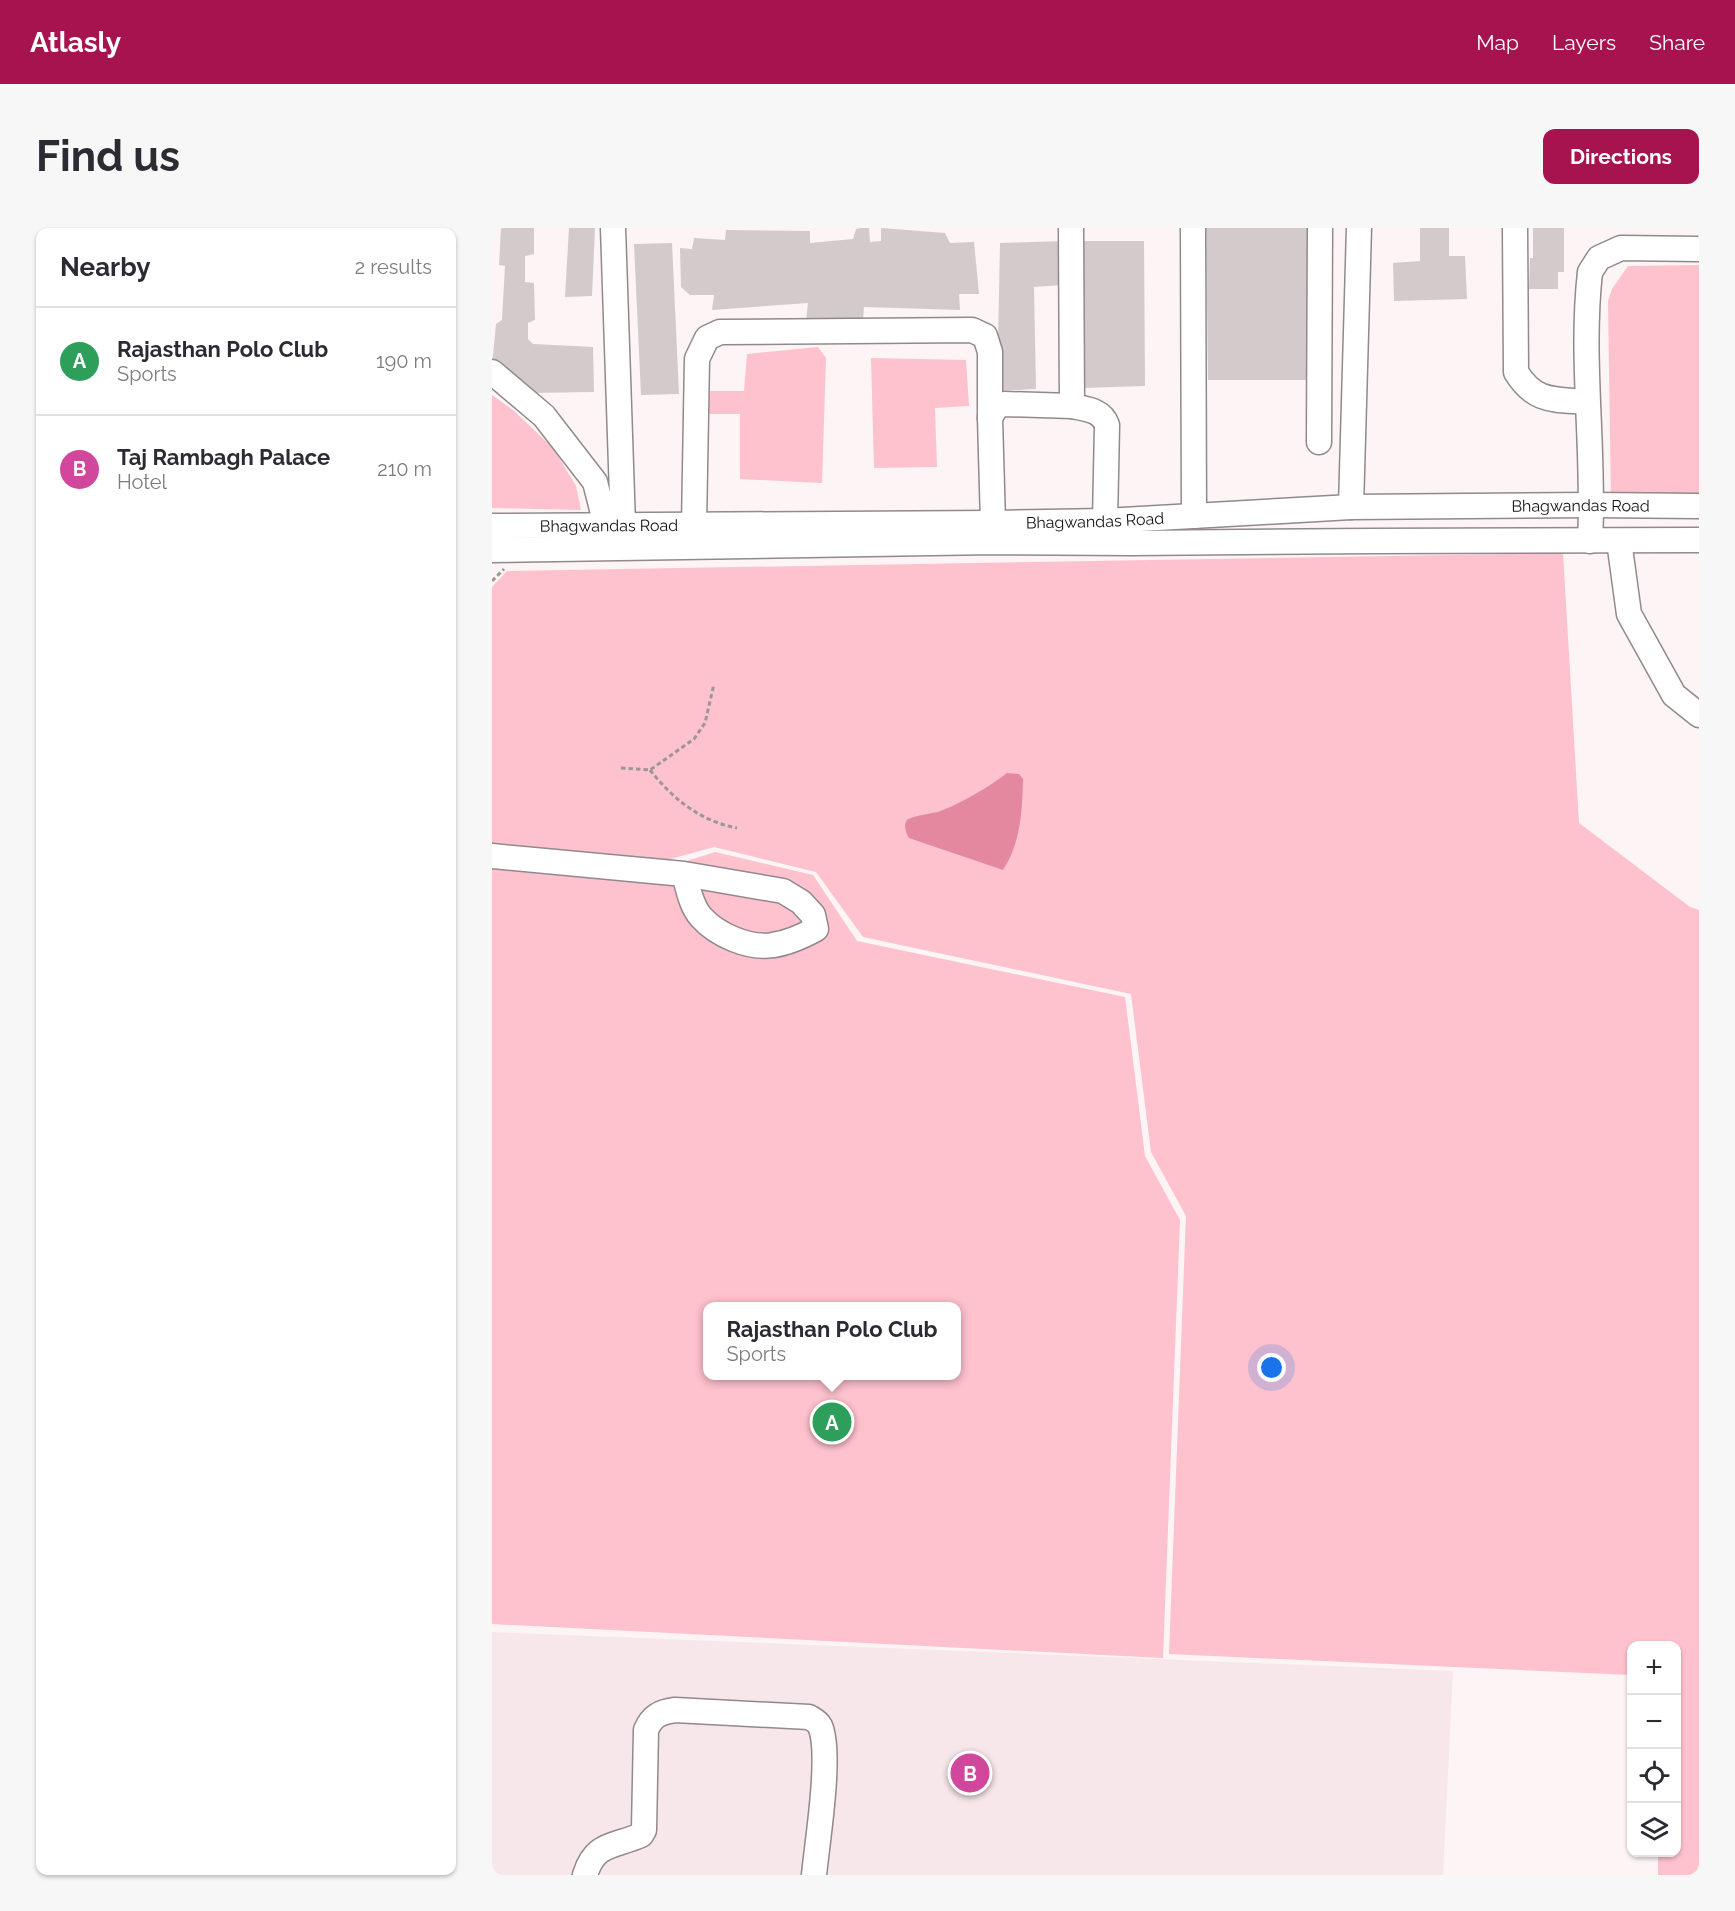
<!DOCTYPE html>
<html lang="en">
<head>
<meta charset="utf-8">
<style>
  :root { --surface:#fff; --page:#f7f7f7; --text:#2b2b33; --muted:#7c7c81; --line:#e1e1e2; --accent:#a6134f }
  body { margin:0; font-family:Raleway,sans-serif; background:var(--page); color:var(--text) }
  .controls { position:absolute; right:18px; bottom:18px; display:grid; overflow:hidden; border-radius:12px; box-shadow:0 2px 4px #0004 }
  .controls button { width:54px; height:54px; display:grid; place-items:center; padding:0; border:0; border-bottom:2px solid var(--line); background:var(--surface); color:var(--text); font:30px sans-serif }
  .you { position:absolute; left:780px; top:1140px; width:21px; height:21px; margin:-15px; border:4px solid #fff; border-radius:50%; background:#1a73e8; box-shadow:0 0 0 9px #1a73e833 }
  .badge { display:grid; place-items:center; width:39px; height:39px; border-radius:50%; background:var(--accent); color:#fff; font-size:20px; font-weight:700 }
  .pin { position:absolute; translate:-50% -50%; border:3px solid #fff; box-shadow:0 2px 6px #0006 }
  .popup { position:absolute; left:211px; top:1074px; width:258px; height:78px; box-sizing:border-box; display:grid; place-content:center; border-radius:12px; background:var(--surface); filter:drop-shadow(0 2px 4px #0005); font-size:20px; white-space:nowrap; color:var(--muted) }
  .popup b { font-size:22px; color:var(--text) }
  .popup::after { content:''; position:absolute; left:50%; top:100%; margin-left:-12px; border:12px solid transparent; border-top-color:var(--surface) }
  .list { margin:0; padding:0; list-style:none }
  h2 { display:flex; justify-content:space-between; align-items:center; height:78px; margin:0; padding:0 24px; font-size:26px }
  h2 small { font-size:20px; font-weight:400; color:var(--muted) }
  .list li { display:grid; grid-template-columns:39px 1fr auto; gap:18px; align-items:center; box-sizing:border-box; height:108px; padding:0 24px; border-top:2px solid var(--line) }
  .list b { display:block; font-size:22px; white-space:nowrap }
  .list p { margin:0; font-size:20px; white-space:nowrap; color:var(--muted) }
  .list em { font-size:20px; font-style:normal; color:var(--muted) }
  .icon { flex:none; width:33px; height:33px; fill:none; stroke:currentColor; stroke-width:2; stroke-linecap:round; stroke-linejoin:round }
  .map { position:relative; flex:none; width:1207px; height:1647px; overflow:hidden; border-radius:12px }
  header { display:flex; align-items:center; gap:36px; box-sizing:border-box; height:84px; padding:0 30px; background:var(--accent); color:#fff }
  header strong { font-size:28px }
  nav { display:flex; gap:33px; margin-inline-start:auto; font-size:21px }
  .intro { display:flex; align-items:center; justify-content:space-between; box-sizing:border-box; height:144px; padding:0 36px }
  h1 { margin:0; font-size:42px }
  .button { padding:15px 27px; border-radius:12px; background:var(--accent); color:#fff; font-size:21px; font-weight:700 }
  main { display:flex; gap:36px; padding:0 36px }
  aside { flex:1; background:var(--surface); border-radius:12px; box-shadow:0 2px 4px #0004 }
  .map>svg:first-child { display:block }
  .built { fill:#f8e7ea }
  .green { fill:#fec1ce; fill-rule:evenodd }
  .water { fill:#e3889e }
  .building { fill:#d2cacb }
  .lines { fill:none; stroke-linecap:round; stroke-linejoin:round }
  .minor-casing { stroke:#91898b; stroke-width:27 }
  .path { stroke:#9c9797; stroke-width:3; stroke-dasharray:4.5 3; stroke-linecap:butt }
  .minor { stroke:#fff; stroke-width:24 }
  .labels { text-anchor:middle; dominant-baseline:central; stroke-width:6; stroke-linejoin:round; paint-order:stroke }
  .street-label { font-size:16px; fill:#141212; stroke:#fff }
</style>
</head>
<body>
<header>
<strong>Atlasly</strong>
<nav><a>Map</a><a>Layers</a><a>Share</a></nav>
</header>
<div class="intro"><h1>Find us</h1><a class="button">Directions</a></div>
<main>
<aside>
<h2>Nearby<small>2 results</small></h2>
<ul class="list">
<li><span class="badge" style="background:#2e9e5b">A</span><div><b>Rajasthan Polo Club</b><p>Sports</p></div><em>190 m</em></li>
<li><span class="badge" style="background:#d1479c">B</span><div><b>Taj Rambagh Palace</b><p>Hotel</p></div><em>210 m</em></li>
</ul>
</aside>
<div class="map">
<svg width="1207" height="1647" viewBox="0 0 1207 1647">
  <rect width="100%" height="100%" fill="#fcf4f5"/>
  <!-- built -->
  <path class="built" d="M0 1404 961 1443 951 1647H0Z"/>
  <!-- green -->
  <g class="green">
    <path d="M1207 37V271L1119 273 1116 73 1120 61 1136 38Z"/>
    <path d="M326 119 334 130 330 255 248 251V186H216L218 163H252L255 126Z"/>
    <path d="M379 130 474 132 477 178 443 180 445 239 382 240Z"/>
    <path d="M0 167 21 182 61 220 84 258 89 282 0 280Z"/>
    <path d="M1071 325 1087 595 1198 679 1207 682V1647H1166V1625L1184 1624V1418H1140L1139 1447 677 1426 694 988 659 924 639 766 371 709 324 644 222 619 175 632 0 618V359L15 343Z"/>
    <path d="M223 624 321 647 365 713 633 769 653 928 688 992 671 1430 0 1396V639L135 652ZM216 1078H464V1148H216Z"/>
  </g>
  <!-- water -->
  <path class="water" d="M515 545 527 546 531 551C530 584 529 614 511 642L417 610C414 605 411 598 415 592 417 589 440 585 446 584 466 577 499 558 515 545Z"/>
  <!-- building -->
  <g class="building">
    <path d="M9 0H42V26L33 28V54L42 55 43 92 36 95V111L41 116 101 119 102 164 38 165 0 138 4 96 10 92 13 38 7 37Z"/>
    <path d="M77 0H103L100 68 73 69Z"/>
    <path d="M369 0H377L378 14 389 13V0L453 5 458 15 482 14 487 66H467L468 82 372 79 371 92 314 93 316 75 220 82 222 67H198L189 59 188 20 200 21 202 10 233 12 234 2 318 3V15L361 11 364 1Z"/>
    <path d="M714 0H820L821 152H716Z"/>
    <path d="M928 0H957V28H973L975 71 902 73 901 35 928 33Z"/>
    <path d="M1041 0H1072V44H1066V61H1037L1038 30H1041Z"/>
    <path d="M571 13 570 57 542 59 544 161 502 163 506 115 508 15Z"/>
    <path d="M591 13H652L653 158 591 160Z"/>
    <path d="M180 15 187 166 149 167 142 16Z"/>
  </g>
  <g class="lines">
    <defs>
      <g id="minor">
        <path d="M121 0 131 297"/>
        <path d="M579 0 580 178C594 181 610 182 615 197L613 293"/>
        <path d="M701 0 702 288"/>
        <path d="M1023 0 1024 144C1043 175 1062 171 1095 174"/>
        <path d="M0 144 52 188 103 254 114 297"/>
        <path d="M827 214 828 0"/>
        <path d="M859 279 867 0"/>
        <path d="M501 295 498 190 504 179 512 176 580 178"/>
        <path d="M202 297 205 131 215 110 228 104 480 102 493 108 498 124V190"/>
        <path id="s1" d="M0 298 501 295 613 293 859 279 1100 277 1207 278"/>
        <path d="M1098 313C1103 223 1088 133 1098 44L1107 30 1129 20 1207 21"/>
        <path d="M1127 313 1137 386 1182 467 1207 487"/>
        <path d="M0 322 501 314 640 315 880 313 1207 312"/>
        <path d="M0 628 192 646 291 663 309 674 321 687 324 701C311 708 296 715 281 717 257 721 225 707 209 689 199 678 196 660 192 646"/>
        <path d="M93 1647C103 1614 122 1619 149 1607L152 1602 154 1502C160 1488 168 1484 183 1482L317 1489C322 1492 326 1494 328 1498 340 1525 325 1615 322 1647"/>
      </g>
    </defs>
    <!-- minor casing -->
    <use href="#minor" class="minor-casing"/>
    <!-- path -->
    <g class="path">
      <path d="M0 353 12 341"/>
      <path d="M129 540 158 542 202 511 213 495 222 456"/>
      <path d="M158 542C181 571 208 593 245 600"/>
    </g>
    <!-- minor -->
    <use href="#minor" class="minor"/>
  </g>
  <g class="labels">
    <!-- street labels -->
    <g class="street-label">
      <text stroke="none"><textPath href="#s1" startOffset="1089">Bhagwandas Road</textPath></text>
      <text stroke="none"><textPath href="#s1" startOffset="603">Bhagwandas Road</textPath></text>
      <text stroke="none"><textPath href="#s1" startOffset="117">Bhagwandas Road</textPath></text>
    </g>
  </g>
</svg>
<div class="controls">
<button>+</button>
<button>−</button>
<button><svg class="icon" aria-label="locate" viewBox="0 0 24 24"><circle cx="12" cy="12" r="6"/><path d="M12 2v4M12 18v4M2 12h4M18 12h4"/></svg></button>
<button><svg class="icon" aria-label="layers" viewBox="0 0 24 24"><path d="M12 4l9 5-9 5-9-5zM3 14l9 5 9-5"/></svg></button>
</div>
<div class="you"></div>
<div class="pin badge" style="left:340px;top:1194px;background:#2e9e5b">A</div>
<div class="popup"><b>Rajasthan Polo Club</b>Sports</div>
<div class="pin badge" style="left:478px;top:1545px;background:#d1479c">B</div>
</div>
</main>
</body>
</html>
